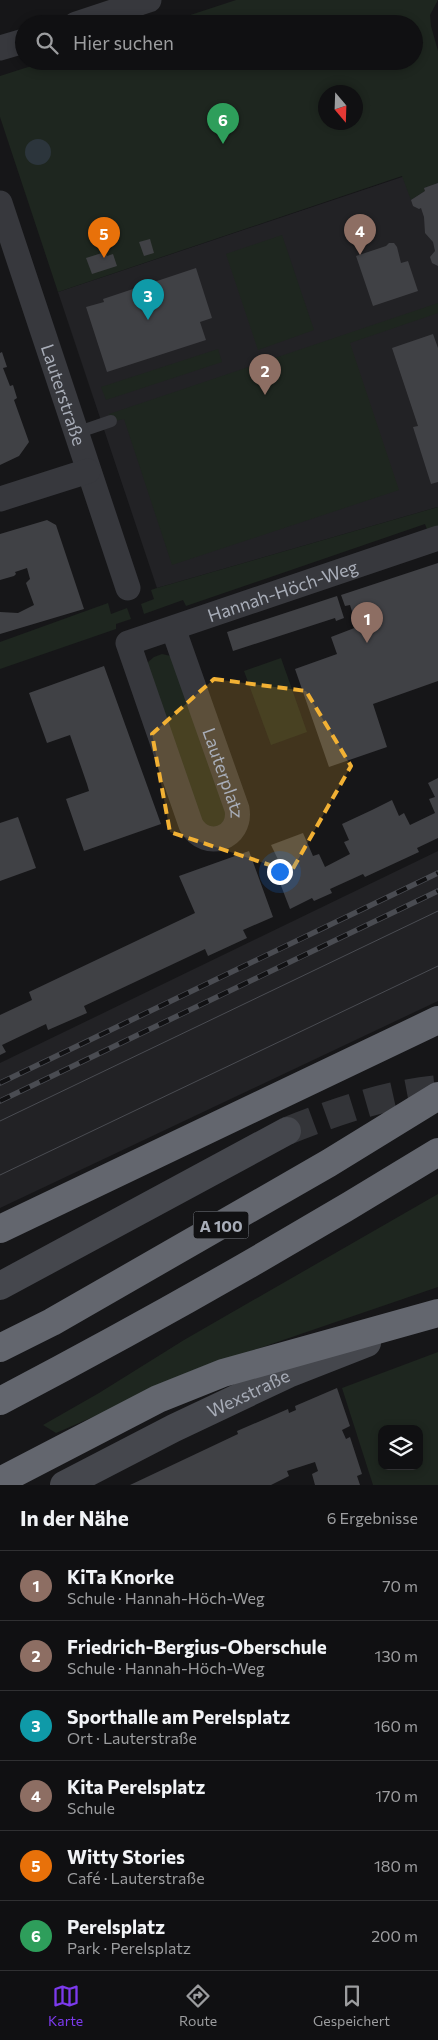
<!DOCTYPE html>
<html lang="de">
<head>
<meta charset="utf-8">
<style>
  :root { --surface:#101012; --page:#19191b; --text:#f1f3f6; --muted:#9c9d9f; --line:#303032; --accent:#7c3aed }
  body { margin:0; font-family:Commissioner,sans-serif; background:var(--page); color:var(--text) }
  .controls { position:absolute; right:15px; bottom:15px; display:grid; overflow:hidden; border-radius:10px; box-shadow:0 2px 8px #0003 }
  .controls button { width:45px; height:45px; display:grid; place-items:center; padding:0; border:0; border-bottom:1px solid var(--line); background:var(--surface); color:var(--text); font:25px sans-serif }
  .compass { position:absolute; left:318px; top:85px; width:45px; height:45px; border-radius:50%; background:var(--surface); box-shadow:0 2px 8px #0003; rotate:161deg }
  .you { position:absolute; left:279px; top:871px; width:18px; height:18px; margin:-12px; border:4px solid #fff; border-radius:50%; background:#1a73e8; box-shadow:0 0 0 8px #1a73e833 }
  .badge { display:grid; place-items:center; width:32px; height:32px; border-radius:50%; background:var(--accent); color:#fff; font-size:16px; font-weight:700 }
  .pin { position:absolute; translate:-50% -41px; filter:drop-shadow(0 1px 2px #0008) }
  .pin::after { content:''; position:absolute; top:26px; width:18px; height:15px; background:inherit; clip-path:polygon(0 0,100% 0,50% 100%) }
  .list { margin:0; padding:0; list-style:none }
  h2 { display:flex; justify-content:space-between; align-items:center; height:65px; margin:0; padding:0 20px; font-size:21px }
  h2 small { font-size:16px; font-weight:400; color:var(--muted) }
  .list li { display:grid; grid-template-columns:32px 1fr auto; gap:15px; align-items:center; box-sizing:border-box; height:70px; padding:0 20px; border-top:1px solid var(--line) }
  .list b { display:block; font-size:19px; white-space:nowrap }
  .list p { margin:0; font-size:16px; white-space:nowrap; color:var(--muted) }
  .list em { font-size:16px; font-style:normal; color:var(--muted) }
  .icon { flex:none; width:28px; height:28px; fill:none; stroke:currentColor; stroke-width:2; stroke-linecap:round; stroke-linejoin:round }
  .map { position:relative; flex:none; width:438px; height:1485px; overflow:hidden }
  .search { position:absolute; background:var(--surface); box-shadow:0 2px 8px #0003; left:15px; right:15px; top:15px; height:55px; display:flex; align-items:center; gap:12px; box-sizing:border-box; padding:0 18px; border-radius:28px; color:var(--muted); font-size:19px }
  .sheet { height:485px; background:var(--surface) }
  nav { display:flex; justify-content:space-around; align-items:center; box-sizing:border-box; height:70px; border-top:1px solid var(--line); background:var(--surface); font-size:14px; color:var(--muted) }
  nav a { display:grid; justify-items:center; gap:2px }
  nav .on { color:var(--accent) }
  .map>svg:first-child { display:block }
  .built { fill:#222225 }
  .green { fill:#1e261f; fill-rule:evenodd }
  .water { fill:#2c353c }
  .building { fill:#404145 }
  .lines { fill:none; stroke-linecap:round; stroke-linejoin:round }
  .secondary-tunnel { stroke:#333438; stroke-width:28; stroke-dasharray:28 14; stroke-linecap:butt }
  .lane { stroke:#37383d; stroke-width:12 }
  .street { stroke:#37383d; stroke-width:25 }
  .secondary { stroke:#45474d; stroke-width:28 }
  .highway { stroke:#63666e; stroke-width:28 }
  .tram { stroke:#4a4c52; stroke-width:1 }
  .rail-casing { stroke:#4a4c52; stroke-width:5.5 }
  .rail { stroke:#111113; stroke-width:4; stroke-dasharray:11; stroke-linecap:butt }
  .marked { fill:#f2b134; fill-opacity:0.2; stroke:#f2b134; stroke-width:4; stroke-dasharray:10 6; stroke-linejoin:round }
  .labels { text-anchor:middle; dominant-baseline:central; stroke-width:4.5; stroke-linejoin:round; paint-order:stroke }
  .shield { fill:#111113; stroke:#7b7e86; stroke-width:1 }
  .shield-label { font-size:16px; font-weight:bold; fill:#a8adb8 }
  .street-label { font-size:18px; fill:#a8adb8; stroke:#111113 }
</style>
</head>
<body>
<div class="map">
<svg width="438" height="1485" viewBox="0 0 438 1485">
  <rect width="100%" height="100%" fill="#161618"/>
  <!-- built -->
  <g class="built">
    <path d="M438 165V507L157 588 58 292Z"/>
    <path d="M438 851V1001L0 1208V1063Z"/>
  </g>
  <!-- green -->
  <g class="green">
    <path d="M236 0H438L430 15 431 26 438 51V183L424 188 425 191 411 200 402 176 58 292 0 117V76L47 61H414V24H163ZM326 92H356V122H326Z"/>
    <path d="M282 235 314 330 258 350 226 254Z"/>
    <path d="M438 303V313L350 343 399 490 172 565 124 419 111 422 109 414Z"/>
    <path d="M218 349 222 362 106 400 101 387Z"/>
    <path d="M438 507V529L428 532 425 524 186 606 183 600 144 614 141 604 154 599 151 590 157 588Z"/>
    <path d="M108 603 111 614 127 608 131 619 116 624V629L0 669V642Z"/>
    <path d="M162 654 171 656 230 809 227 825 204 830 147 663 154 657Z"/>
    <path d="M281 658 307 732 271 745 244 671Z"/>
    <path d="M438 1194V1287L222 1361 56 1433 43 1425 99 1393 184 1340Z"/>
    <path d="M438 1352V1485H373L342 1388ZM382 1429H419V1466H382Z"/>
  </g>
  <!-- water -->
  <circle class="water" cx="38" cy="152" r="13"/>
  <!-- building -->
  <g class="building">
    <path d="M438 183V266L432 263 430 257 435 251 433 242 425 233 424 217 421 208 419 209 413 206 411 200 425 191 424 188Z"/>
    <path d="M150 239 154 253 144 256 139 242Z"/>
    <path d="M389 243H394L397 247 401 263 408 261 418 291 373 306 356 256 386 246Z"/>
    <path d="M105 252 107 256 113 254 117 266 92 274 86 258Z"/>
    <path d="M196 268 212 318 200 322 206 340 107 372 86 307 104 302 103 299Z"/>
    <path d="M433 334 438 348V482L431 484 413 427 418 426 392 348Z"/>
    <path d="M2 352 7 367 3 368 10 386 13 385 17 398 14 400 29 442 19 456 0 465V353Z"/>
    <path d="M47 520 56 525 84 609 0 634V612L18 613 34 605 26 583 30 579 27 568 15 572 16 574 14 576 0 580V534Z"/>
    <path d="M438 563V681L373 704 387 747 329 767 295 669 337 654 331 637 357 627 350 605 345 606 341 595Z"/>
    <path d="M337 596 344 618 336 621 335 618 233 651 227 632Z"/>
    <path d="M104 666 161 824 84 851 66 799 89 791 87 784 70 735 47 743 29 693Z"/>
    <path d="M438 778V838L417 848 419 852 365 877 363 874 330 889 332 893 314 901 312 898 290 909 278 878 285 874 271 845 303 833 313 856 319 854 325 867 350 854 344 842 349 840 342 824 372 810 392 800 399 816 404 813 410 825 435 813 429 799 435 797 428 783Z"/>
    <path d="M18 817 36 868 0 881V823Z"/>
    <path d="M249 851 273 917 243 930 247 938 208 956 205 949 84 1006 87 1013 48 1030 46 1024 2 1045 6 1052 0 1055V1015L32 1000 29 992 195 913 179 876Z"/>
    <path d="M337 1388 350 1426 342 1430 346 1439 350 1437 362 1474 357 1476 360 1485H315L312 1474 318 1471 315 1462 287 1471 289 1476 271 1485H130L238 1434 237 1431 288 1409 289 1413 296 1410 295 1406Z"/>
  </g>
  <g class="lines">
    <!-- secondary-tunnel -->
    <path class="secondary-tunnel" d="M287 1131C335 1112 386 1094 438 1089"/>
    <!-- lane -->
    <path class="lane" d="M76 433 111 421"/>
    <!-- street -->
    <g class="street">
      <path d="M76 24 149 0"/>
      <path d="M0 48 24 41"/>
      <path id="s1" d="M0 203 128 588"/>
      <path d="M0 499 88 471"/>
      <path id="s2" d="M173 628 237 809C242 838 206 851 191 825L128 643 438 538"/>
    </g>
    <!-- secondary -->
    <g class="secondary">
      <path d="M0 1286 287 1131"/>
      <path id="s3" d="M64 1485 174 1428 288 1374 367 1343"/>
    </g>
    <!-- highway -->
    <g class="highway">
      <path d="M0 1229 438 1020"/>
      <path d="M0 1348 52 1322 329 1163 438 1096"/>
      <path d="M0 1401C149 1323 295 1240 438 1152"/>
      <path d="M0 1481 158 1399 223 1373 438 1313"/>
    </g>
    <!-- tram -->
    <g class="tram">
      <path d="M0 1121 438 911"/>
      <path d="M0 1175 438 966"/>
    </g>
    <defs>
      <g id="rail">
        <path d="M0 1083 438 873"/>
        <path d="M0 1101 438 891"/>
      </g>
    </defs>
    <!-- rail casing -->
    <use href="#rail" class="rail-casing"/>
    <!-- rail -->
    <use href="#rail" class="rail"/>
  </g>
  <!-- marked area -->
  <path class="marked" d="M214 679 306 691 351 766 291 872 170 832 152 734Z"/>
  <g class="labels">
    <!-- shield labels -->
    <rect class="shield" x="193.5" y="1211.5" width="55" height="27" rx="4"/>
    <g class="shield-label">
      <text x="221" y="1225">A 100</text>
    </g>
    <!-- street labels -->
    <g class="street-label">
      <text stroke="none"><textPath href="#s1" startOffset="202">Lauterstraße</textPath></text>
      <text stroke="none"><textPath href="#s2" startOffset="619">Hannah-Höch-Weg</textPath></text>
      <text stroke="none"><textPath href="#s2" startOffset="154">Lauterplatz</textPath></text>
      <text stroke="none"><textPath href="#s3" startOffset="206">Wexstraße</textPath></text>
    </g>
  </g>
</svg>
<div class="controls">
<button><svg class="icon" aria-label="layers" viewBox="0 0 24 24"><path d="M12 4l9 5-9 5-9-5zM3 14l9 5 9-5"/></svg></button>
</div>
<svg class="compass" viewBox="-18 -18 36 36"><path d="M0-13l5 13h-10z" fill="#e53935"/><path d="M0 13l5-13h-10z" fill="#9c9d9f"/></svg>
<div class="you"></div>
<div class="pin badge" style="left:367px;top:643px;background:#8d6e63">1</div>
<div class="pin badge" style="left:265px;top:395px;background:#8d6e63">2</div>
<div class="pin badge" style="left:148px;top:320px;background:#0f9aa8">3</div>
<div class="pin badge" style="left:360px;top:255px;background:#8d6e63">4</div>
<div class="pin badge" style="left:104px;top:258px;background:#e8710a">5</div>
<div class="pin badge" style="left:223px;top:144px;background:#2e9e5b">6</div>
<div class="search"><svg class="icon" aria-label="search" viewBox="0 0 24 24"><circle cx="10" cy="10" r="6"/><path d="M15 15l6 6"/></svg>Hier suchen</div>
</div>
<section class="sheet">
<h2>In der Nähe<small>6 Ergebnisse</small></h2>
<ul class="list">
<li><span class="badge" style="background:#8d6e63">1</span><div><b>KiTa Knorke</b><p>Schule · Hannah-Höch-Weg</p></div><em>70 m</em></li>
<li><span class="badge" style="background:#8d6e63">2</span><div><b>Friedrich-Bergius-Oberschule</b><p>Schule · Hannah-Höch-Weg</p></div><em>130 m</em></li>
<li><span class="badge" style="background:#0f9aa8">3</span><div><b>Sporthalle am Perelsplatz</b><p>Ort · Lauterstraße</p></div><em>160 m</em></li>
<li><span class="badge" style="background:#8d6e63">4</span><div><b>Kita Perelsplatz</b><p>Schule</p></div><em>170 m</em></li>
<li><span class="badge" style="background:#e8710a">5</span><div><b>Witty Stories</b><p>Café · Lauterstraße</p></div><em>180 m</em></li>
<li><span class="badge" style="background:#2e9e5b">6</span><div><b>Perelsplatz</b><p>Park · Perelsplatz</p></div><em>200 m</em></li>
</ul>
</section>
<nav>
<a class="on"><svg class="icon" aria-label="map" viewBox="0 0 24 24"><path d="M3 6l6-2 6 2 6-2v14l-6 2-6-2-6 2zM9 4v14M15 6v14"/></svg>Karte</a>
<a><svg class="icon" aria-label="directions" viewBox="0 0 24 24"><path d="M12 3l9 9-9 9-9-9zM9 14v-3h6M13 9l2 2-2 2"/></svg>Route</a>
<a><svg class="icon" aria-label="saved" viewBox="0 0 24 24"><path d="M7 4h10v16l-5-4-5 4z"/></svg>Gespeichert</a>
</nav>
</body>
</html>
